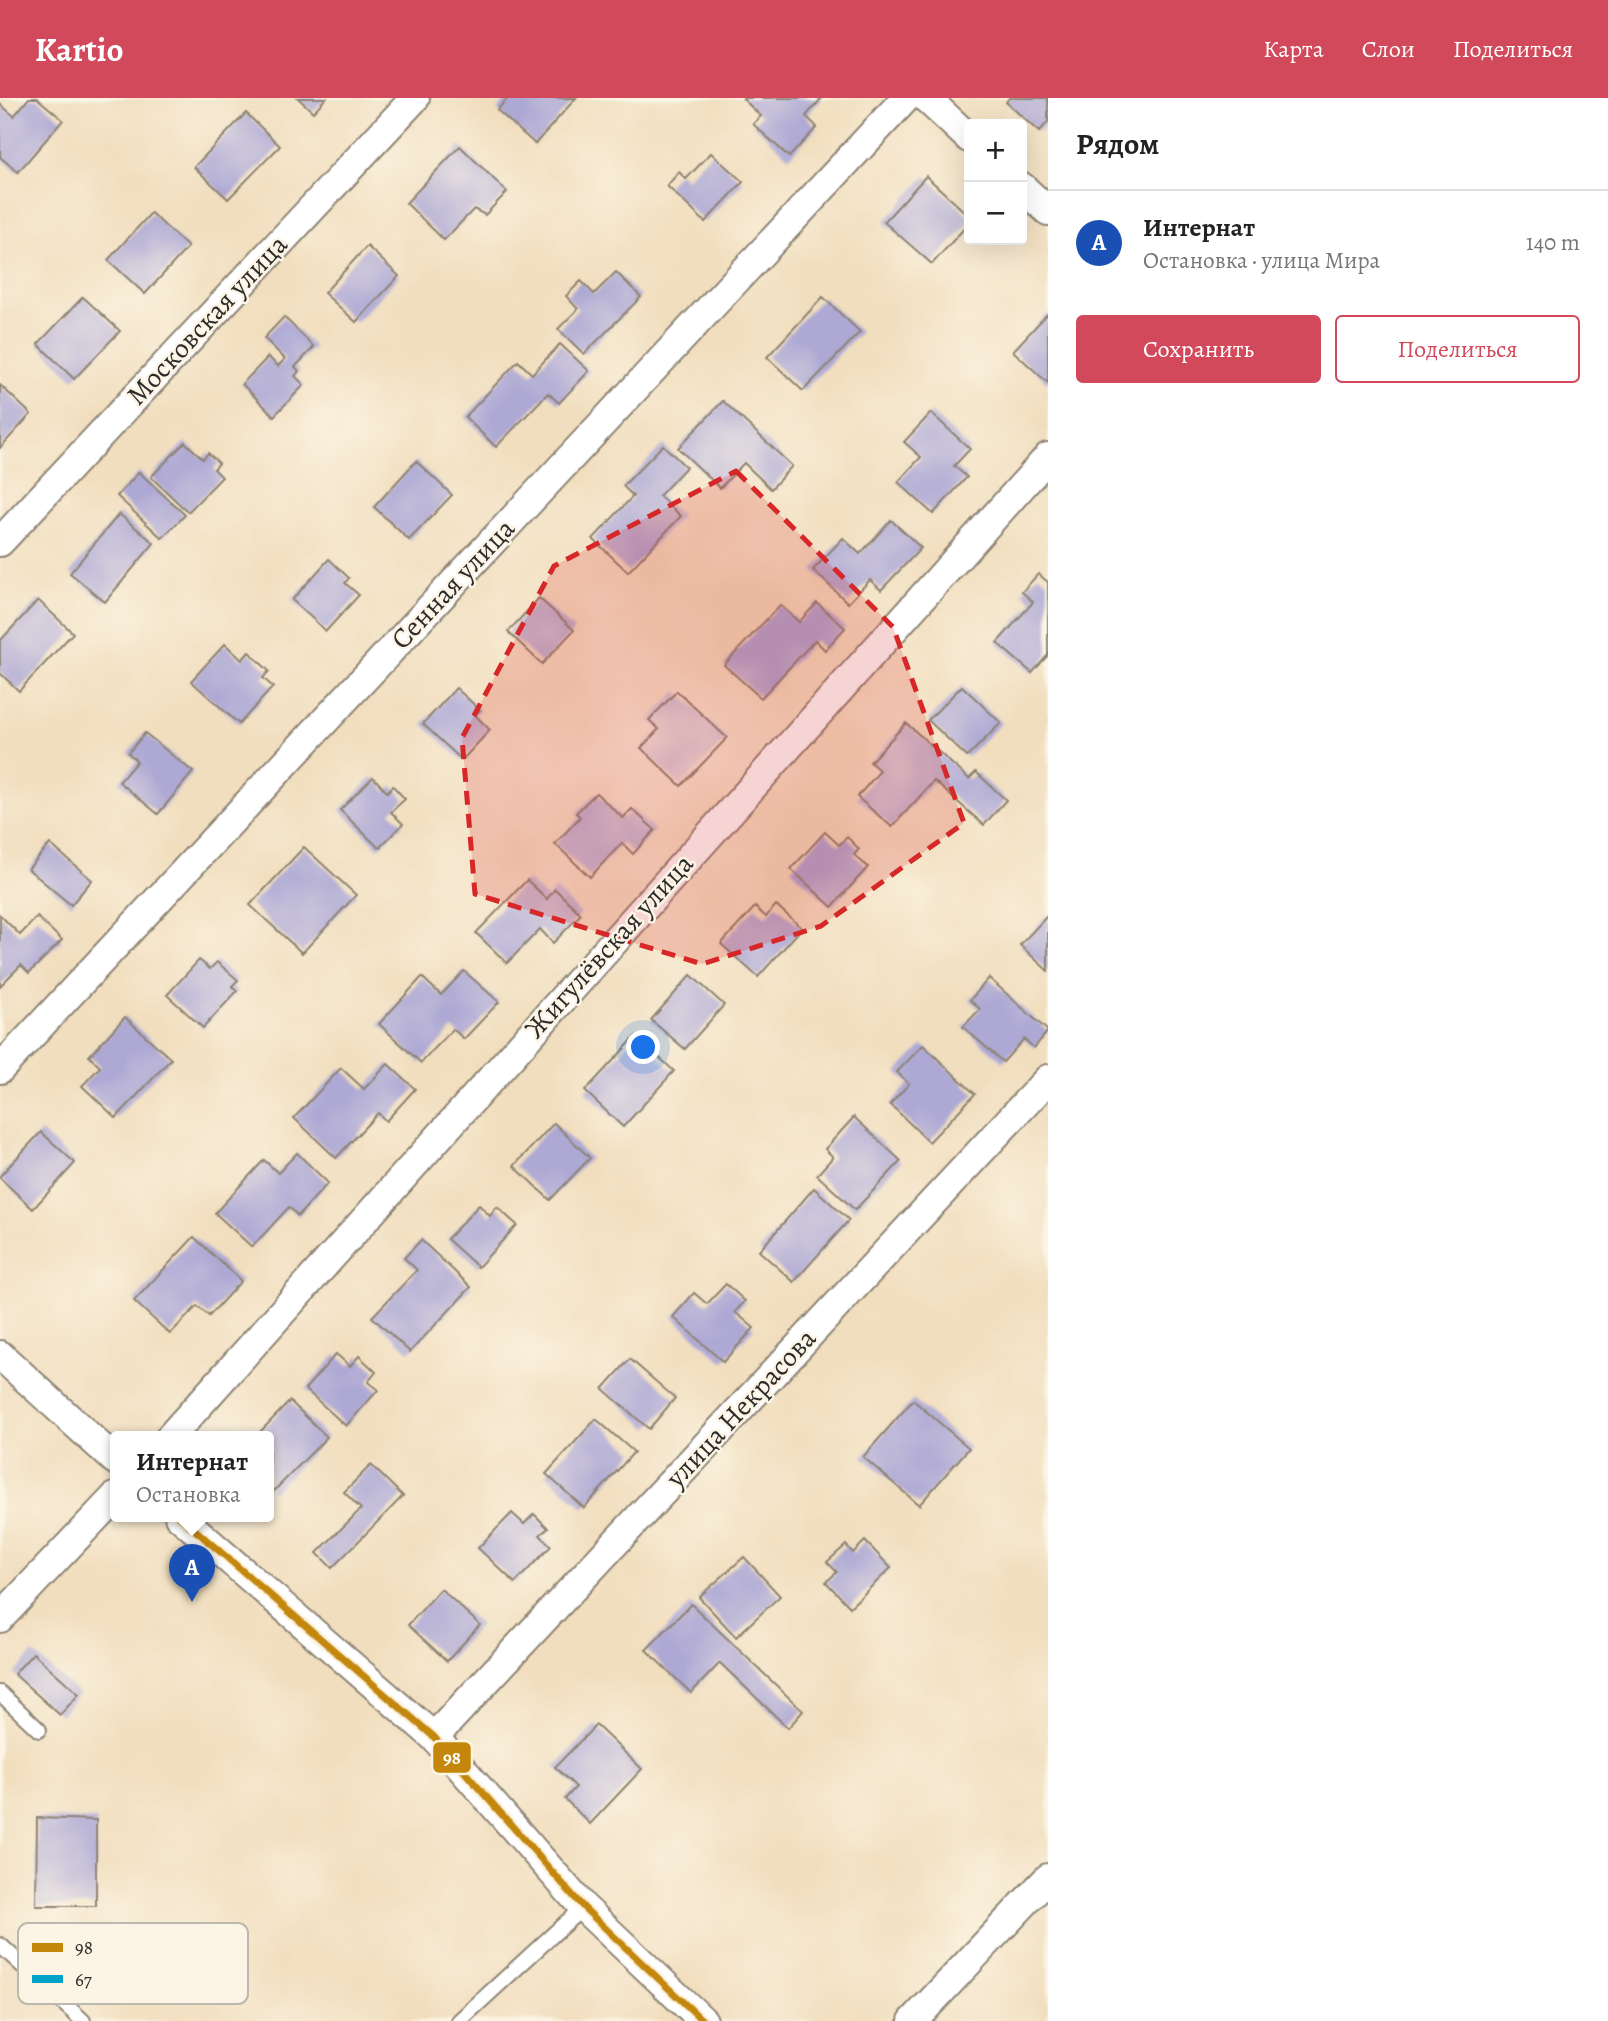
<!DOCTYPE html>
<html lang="ru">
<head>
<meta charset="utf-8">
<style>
  :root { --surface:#fff; --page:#f6f6f6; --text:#222; --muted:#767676; --line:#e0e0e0; --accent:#d1495b }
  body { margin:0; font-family:Alegreya,serif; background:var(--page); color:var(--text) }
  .controls { position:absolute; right:21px; top:21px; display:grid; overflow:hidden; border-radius:7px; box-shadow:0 7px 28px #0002 }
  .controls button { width:63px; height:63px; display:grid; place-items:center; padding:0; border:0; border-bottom:2px solid var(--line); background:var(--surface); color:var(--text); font:35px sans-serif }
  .you { position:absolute; left:644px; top:950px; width:24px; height:24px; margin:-18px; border:5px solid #fff; border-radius:50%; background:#1a73e8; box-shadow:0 0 0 10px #1a73e833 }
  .badge { display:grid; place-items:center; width:46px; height:46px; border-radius:50%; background:var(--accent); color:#fff; font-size:23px; font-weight:700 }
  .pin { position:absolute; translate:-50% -58px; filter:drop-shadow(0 2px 4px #0008) }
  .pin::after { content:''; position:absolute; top:37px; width:24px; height:21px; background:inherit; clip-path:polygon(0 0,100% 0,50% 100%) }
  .popup { position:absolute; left:110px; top:1333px; width:164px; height:91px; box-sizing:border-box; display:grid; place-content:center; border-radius:7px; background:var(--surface); filter:drop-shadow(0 2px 5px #0005); font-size:23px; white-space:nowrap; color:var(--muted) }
  .popup b { font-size:26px; color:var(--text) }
  .popup::after { content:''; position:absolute; left:50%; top:100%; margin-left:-14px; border:14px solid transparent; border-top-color:var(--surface) }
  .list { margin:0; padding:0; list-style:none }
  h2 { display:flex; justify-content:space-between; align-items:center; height:91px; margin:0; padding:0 28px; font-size:30px }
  h2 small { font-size:23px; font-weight:400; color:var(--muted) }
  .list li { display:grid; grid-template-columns:46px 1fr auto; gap:21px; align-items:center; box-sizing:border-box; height:105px; padding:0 28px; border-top:2px solid var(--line) }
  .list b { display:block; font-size:26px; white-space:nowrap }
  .list p { margin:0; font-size:23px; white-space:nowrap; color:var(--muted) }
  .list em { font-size:23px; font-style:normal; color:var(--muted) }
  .actions { display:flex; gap:14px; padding:21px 28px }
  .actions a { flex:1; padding:16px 0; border:2px solid var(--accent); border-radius:7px; text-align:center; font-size:24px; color:var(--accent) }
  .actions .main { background:var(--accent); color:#fff }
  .map { position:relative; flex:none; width:1048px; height:1923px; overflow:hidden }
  header { display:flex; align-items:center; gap:42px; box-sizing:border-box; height:98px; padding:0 35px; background:var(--accent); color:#fff }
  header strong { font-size:33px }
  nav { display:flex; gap:38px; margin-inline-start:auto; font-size:24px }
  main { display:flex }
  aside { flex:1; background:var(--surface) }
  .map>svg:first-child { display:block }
  .building { fill:#ada8d4 }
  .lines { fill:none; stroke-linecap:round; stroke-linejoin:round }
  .lane-casing { stroke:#8e8474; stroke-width:18 }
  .street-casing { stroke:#8e8474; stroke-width:32 }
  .lane { stroke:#fff; stroke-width:14 }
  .street { stroke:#fff; stroke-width:28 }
  .bus-1-casing { stroke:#fcf5e5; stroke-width:12 }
  .bus-1 { stroke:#c4870b; stroke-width:7 }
  .marked { fill:#d62828; fill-opacity:0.2; stroke:#d62828; stroke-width:5; stroke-dasharray:14 9; stroke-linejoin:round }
  .labels { text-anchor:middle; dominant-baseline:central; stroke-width:5; stroke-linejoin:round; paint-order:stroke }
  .street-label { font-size:28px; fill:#2b2b2b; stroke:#fcf5e5 }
  .key { fill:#fcf5e5; stroke:#bdb8ad; stroke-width:2 }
  .key-label { font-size:19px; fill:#2b2b2b }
  .line-badge { stroke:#fcf5e5; stroke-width:2.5 }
  .badge-label { font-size:19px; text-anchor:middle; font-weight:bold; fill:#fff }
</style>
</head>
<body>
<header>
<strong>Kartio</strong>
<nav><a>Карта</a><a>Слои</a><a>Поделиться</a></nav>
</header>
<main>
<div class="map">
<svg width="1048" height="1923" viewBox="0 0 1048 1923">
  <rect width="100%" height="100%" fill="#fcf5e5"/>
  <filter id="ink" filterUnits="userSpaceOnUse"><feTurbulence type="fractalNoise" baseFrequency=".0143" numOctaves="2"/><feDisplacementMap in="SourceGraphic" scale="14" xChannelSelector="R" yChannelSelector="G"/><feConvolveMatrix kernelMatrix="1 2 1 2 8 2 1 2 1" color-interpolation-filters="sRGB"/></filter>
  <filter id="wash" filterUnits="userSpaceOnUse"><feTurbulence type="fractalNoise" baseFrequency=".00686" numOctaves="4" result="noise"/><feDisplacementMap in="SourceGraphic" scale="28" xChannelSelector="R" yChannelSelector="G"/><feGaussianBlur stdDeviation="1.57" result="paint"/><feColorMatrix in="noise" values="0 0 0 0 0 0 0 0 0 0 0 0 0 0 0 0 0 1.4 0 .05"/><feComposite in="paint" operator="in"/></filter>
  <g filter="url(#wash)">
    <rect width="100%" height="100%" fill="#f1debe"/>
    <g id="blocks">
      <!-- building -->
      <g class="building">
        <path d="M29 0H37L63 22 18 74 0 59V6L14 18Z"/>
        <path d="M298 0H326L313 14Z"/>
        <path d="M508 0H576L535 46 497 12Z"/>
        <path d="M745 0H822L806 18 817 29 789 59 753 26 761 18 743 1Z"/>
        <path d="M1009 0H1048V24L1039 34 1006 4Z"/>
        <path d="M246 15 280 48 228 101 194 69Z"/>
        <path d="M460 48 507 94 485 117 474 111 444 142 406 105Z"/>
        <path d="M711 55 743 84 705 124 667 88 679 74 686 81Z"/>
        <path d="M926 78 969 118V125L932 166 884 124Z"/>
        <path d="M151 115 188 149 145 196 108 162Z"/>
        <path d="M367 148 399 178 356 224 324 195Z"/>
        <path d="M616 174 641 199 584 256 558 231 578 211 566 198 581 183 594 196Z"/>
        <path d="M83 199 120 233 74 281 38 246Z"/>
        <path d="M823 199 860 234 803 293 767 259Z"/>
        <path d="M1048 215V285L1013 253Z"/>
        <path d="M284 219 314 249 295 269 299 273 295 278 304 287 274 318 242 286 268 259 278 268 285 261 264 240Z"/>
        <path d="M560 246 589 273 559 305 548 295 496 349 465 319 518 263 532 276Z"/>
        <path d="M0 287 31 316 0 350Z"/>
        <path d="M723 303 792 368 771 391 744 365 720 390 678 350Z"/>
        <path d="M931 315 970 351 954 368 967 379 933 416 898 384 921 359 904 344Z"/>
        <path d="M185 344 203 361 208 355 219 365 214 371 222 379 188 414 151 379Z"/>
        <path d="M663 347 686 369 659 398 681 418 628 474 593 441 633 398 623 388Z"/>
        <path d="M416 363 452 397 409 442 374 409Z"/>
        <path d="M139 374 185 417 162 440 117 398Z"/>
        <path d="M119 416 154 445 105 504 70 475Z"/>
        <path d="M891 422 921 450 881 492 870 482 848 505 813 472 843 440 860 456Z"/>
        <path d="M329 461 349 480 345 485 359 497 326 533 292 502Z"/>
        <path d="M1038 476 1048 484V557L1032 575 997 545 1033 504 1022 494Z"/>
        <path d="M539 500 574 532 542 566 508 534Z"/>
        <path d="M38 502 73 535 19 593 0 575V543Z"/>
        <path d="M817 505 845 530 825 552 815 542 761 600 724 567 780 507 799 524Z"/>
        <path d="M225 546 242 562 249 554 269 573 263 580 273 589 239 626 191 583Z"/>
        <path d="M962 588 1001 625 967 659 928 622Z"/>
        <path d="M456 590 480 612 475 617 490 632 462 662 423 626Z"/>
        <path d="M677 593 727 640 681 688 641 650 659 631 649 622Z"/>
        <path d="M906 625 969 681 976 674 1006 702 984 727 934 683 892 729 857 699 880 673 870 664Z"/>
        <path d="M145 635 193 674 158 716 119 684 137 663 128 655Z"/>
        <path d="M373 679 387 694 393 688 405 701 391 714 403 726 379 750 340 712Z"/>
        <path d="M596 695 623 720 632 711 655 732 633 756 622 745 590 779 555 746 580 719 576 715Z"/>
        <path d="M825 734 839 747 847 739 859 751 854 757 868 769 832 809 791 771Z"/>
        <path d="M50 746 92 782 71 807 28 771Z"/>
        <path d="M304 749 356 797 302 855 250 807Z"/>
        <path d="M527 782 547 801 555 791 581 816 553 845 540 831 507 865 476 835Z"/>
        <path d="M776 807 802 830 758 879 721 846 755 809 766 819Z"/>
        <path d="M0 817 20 837 37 819 62 842 29 875 21 867 0 888Z"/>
        <path d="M1048 817V873L1020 847Z"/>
        <path d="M199 862 210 871 217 864 238 882 232 888 237 893 203 930 167 897Z"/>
        <path d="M464 873 499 904 464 941 453 931 421 965 379 926 422 879 441 897Z"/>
        <path d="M691 877 724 907 685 951 651 922Z"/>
        <path d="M989 880 1048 933 1034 950 1024 941 1003 964 963 929 980 911 970 902Z"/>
        <path d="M125 919 171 961 116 1020 82 988 100 969 89 958Z"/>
        <path d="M636 938 674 973 623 1029 585 993Z"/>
        <path d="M923 947 975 996 929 1044 890 1006 909 986 897 974Z"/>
        <path d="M388 966 415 991 386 1023 378 1015 336 1060 294 1020 341 970 364 991Z"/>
        <path d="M854 1019 901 1063 855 1112 817 1077 833 1059 825 1051Z"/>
        <path d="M554 1025 590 1060 550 1102 514 1068Z"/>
        <path d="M41 1034 75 1065 33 1111 0 1080V1078Z"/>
        <path d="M297 1055 328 1085 298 1118 289 1109 252 1149 215 1115 264 1062 278 1075Z"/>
        <path d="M814 1090 849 1122 794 1184 759 1153Z"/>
        <path d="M479 1107 490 1118 497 1109 517 1127 478 1169 447 1141Z"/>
        <path d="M194 1139 241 1183 209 1218 197 1208 170 1236 134 1203Z"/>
        <path d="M421 1142 471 1189 410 1254 372 1219 417 1172 404 1160Z"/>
        <path d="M726 1186 745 1203 735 1214 754 1230 723 1264 673 1219 694 1195 707 1206Z"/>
        <path d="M336 1256 350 1268 359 1258 376 1274 368 1284 378 1292 346 1328 305 1291Z"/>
        <path d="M630 1261 675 1300 649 1331 603 1291Z"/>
        <path d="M913 1302 969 1350 919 1407 863 1359Z"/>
        <path d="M290 1303 327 1339 273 1394 269 1391V1338H256Z"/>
        <path d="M596 1321 634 1354 584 1410 546 1376Z"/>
        <path d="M371 1367 403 1398 332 1470 317 1455 361 1411 344 1394Z"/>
        <path d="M512 1415 524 1426 534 1416 548 1430 540 1437 551 1448 515 1485 478 1450Z"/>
        <path d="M865 1443 891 1470 850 1509 826 1484 837 1474 827 1464 846 1447 853 1455Z"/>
        <path d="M744 1459 780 1498 736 1539 699 1499Z"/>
        <path d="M441 1491 480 1527 447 1563 408 1527Z"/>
        <path d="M691 1506 803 1613 788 1630 720 1565 691 1595 646 1552Z"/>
        <path d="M33 1555 79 1596 60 1617 14 1576Z"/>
        <path d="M596 1627 642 1671 590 1726 565 1701 576 1689 555 1669Z"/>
        <path d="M37 1720 96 1722V1808H36Z"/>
      </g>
    </g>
  </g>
  <g filter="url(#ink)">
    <use href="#blocks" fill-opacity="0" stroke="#8e8474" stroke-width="2"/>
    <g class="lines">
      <defs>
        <g id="lane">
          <path d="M0 1595 39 1632"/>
          <path d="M0 1847 83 1923"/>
          <path d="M459 1923 583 1809"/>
        </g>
        <g id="street">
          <path d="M926 0 969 40"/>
          <path d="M1022 89 1048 113"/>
          <path d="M0 444 415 0"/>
          <path d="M0 971 906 0"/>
          <path d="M0 1257 115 1362"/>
          <path d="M171 1338 1048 359"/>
          <path d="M179 1418 434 1639 583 1809 703 1923"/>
          <path d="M0 1520 115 1399"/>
          <path d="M434 1639 1048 981"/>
          <path d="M913 1923 1048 1780"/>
        </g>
      </defs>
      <!-- lane casing -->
      <use href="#lane" class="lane-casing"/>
      <!-- street casing -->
      <use href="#street" class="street-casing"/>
      <!-- lane -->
      <use href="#lane" class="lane"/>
      <!-- street -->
      <use href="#street" class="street"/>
      <defs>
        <path id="bus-1" d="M179 1418 434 1639 583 1809 703 1923"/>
      </defs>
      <!-- bus-1 casing -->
      <use href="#bus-1" class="bus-1-casing"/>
      <!-- bus-1 -->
      <use href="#bus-1" class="bus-1"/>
    </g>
  </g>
  <!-- marked area -->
  <path class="marked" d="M736 373 893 529 964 725 821 828 702 866 475 796 462 640 554 468Z"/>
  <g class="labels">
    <!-- street labels -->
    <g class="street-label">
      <text transform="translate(207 222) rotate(-47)">Московская улица</text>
      <text transform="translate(453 486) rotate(-47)">Сенная улица</text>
      <text transform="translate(609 848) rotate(-48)">Жигулёвская улица</text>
      <text transform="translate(741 1310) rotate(-47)">улица Некрасова</text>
    </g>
  </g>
  <!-- legend -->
  <rect x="18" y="1825" width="230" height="81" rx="10" class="key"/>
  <rect x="32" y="1845" width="31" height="9" fill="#c4870b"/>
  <rect x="32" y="1877" width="31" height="8" fill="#02a3c6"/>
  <g class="key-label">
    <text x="75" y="1856">98</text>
    <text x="75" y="1888">67</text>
  </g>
  <rect class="line-badge" x="432" y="1643" width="40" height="33" rx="7" fill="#c4870b"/>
  <g class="badge-label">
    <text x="452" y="1666">98</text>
  </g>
</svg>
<div class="controls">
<button>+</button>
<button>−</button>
</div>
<div class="you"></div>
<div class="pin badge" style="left:192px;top:1504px;background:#1a4fb4">A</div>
<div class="popup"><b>Интернат</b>Остановка</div>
</div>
<aside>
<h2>Рядом<small></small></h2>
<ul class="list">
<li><span class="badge" style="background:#1a4fb4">A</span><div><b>Интернат</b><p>Остановка · улица Мира</p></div><em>140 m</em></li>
</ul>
<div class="actions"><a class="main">Сохранить</a><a>Поделиться</a></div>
</aside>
</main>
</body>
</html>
